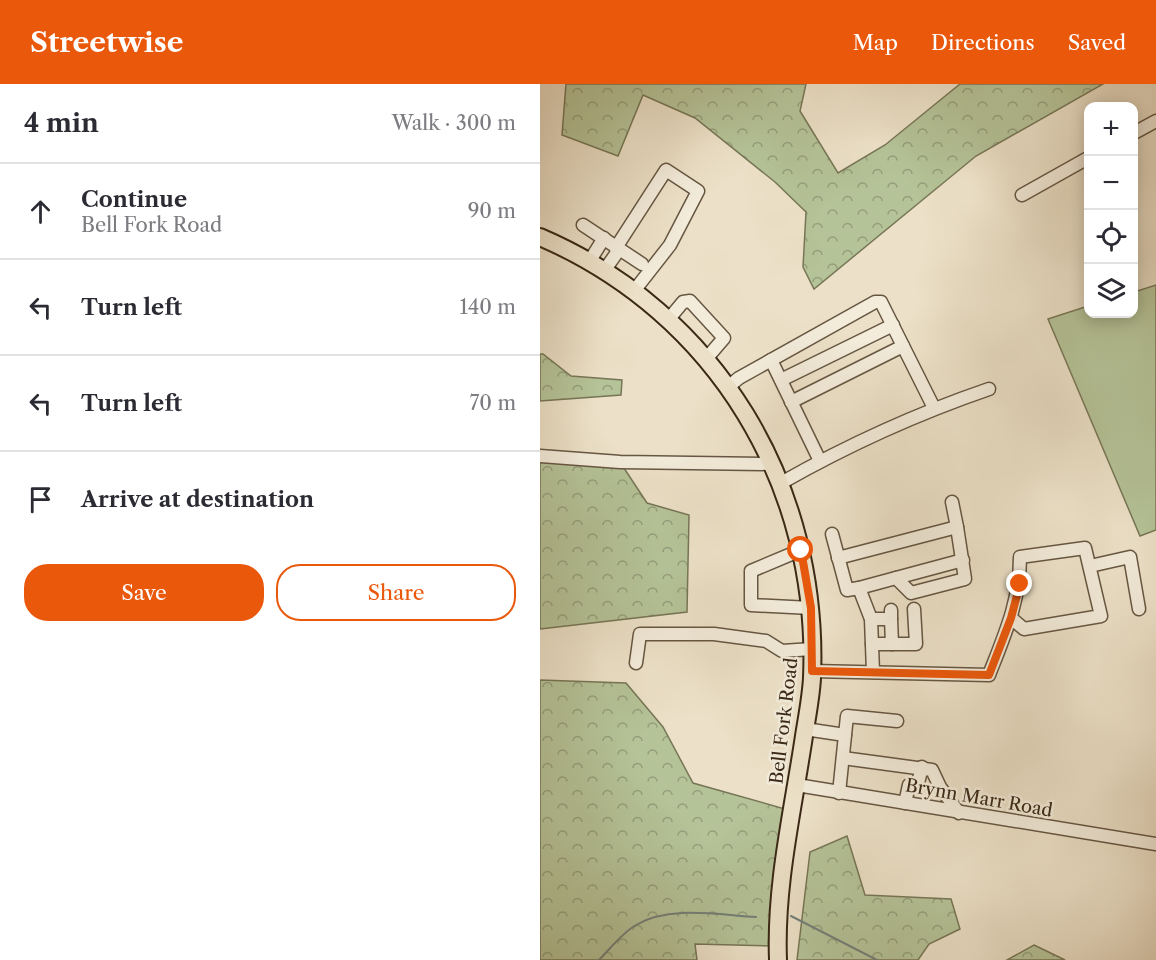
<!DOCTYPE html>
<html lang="en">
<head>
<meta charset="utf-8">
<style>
  :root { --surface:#fff; --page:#f2f2f3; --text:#2b2b33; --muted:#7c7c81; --line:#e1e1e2; --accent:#ea580c }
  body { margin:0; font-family:"Libre Caslon Text",serif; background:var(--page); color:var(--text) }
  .controls { position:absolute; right:18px; top:18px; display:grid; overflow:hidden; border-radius:12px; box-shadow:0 3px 15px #0003 }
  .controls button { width:54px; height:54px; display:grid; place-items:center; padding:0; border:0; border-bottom:2px solid var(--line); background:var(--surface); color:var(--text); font:30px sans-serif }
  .stop { position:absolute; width:18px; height:18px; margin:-14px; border:4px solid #ea580c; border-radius:50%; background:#fff }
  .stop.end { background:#ea580c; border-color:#fff; box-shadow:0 2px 6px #0008 }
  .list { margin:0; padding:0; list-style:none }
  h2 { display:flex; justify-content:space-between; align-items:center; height:78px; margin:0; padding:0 24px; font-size:26px }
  h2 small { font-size:20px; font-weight:400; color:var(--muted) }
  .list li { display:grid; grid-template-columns:39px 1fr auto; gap:18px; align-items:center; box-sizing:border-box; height:96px; padding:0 24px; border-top:2px solid var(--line) }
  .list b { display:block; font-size:22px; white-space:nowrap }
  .list p { margin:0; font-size:20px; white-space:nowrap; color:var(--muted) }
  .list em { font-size:20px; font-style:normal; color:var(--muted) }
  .actions { display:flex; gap:12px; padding:18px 24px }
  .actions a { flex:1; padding:14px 0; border:2px solid var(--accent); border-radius:24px; text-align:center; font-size:21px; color:var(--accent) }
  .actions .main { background:var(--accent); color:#fff }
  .icon { flex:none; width:33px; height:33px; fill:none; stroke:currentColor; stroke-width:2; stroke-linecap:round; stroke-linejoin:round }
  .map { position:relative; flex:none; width:616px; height:876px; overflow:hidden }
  header { display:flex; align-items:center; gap:36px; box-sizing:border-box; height:84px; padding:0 30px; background:var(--accent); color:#fff }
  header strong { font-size:28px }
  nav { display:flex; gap:33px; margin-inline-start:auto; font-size:21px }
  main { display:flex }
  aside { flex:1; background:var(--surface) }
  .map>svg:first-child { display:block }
  .green { fill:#b5c398; stroke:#777656; stroke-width:1.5 }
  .forest { fill:url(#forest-crowns); stroke:#777656; stroke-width:1.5 }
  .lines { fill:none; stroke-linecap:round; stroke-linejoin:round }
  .stream { stroke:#74807a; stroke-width:2 }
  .minor-casing { stroke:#665642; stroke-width:15 }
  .major-casing { stroke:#392815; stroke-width:20 }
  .minor { stroke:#f3ecdb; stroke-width:12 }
  .major { stroke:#ece1c8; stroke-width:16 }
  .route { stroke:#ea580c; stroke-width:8 }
  .labels { text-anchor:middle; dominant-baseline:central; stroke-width:5; stroke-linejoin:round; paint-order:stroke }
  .street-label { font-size:18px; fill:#392815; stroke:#f3ecdb }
</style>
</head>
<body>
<header>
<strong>Streetwise</strong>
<nav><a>Map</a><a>Directions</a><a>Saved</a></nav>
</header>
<main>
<aside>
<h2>4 min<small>Walk · 300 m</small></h2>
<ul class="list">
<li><svg class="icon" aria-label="ahead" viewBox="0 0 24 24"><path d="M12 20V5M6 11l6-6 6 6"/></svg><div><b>Continue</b><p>Bell Fork Road</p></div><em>90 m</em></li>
<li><svg class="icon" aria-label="left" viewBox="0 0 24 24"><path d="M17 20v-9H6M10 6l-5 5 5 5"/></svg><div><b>Turn left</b></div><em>140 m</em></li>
<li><svg class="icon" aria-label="left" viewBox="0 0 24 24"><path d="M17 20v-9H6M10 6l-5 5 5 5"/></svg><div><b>Turn left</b></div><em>70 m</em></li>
<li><svg class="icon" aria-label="arrive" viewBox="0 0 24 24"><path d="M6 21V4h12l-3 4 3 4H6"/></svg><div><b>Arrive at destination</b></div></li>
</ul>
<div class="actions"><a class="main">Save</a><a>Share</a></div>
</aside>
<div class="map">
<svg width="616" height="876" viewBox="0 0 616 876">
  <defs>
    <pattern id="forest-crowns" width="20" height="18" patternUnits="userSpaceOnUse" patternTransform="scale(1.5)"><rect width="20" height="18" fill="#b5c398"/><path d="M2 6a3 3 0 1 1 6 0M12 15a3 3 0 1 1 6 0" fill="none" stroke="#949e7b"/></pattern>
  </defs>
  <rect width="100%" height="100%" fill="#ece1c8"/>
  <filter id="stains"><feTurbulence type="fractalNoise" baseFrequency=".00333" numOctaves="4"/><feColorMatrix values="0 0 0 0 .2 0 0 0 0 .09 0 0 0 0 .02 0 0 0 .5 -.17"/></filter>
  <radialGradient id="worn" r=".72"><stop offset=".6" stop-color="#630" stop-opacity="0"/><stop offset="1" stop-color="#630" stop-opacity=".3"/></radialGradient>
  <!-- green -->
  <path class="green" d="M616 201V446L600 452 508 235 548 222V230H594V208Z"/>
  <!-- forest -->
  <g class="forest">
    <path d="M26 0H266L260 27 298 89 345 61 420 0H563L436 72 274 205 263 183 266 128 235 98 155 34 103 11 78 72 22 51Z"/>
    <path d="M0 270H3L31 292 82 296 81 311 0 317Z"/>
    <path d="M0 372 80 378 107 419 149 431 147 528 0 545Z"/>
    <path d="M0 596 86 599 123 643 153 699 252 727 237 862 155 860 157 876H0Z"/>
    <path d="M307 752 325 811 411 815 420 845 389 860 378 876H257L270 768Z"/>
    <path d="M494 861 525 876H467Z"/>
  </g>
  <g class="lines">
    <!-- stream -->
    <g class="stream">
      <path d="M251 832 337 876"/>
      <path d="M59 876C70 865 82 849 96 841 129 821 179 831 216 833"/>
    </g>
    <defs>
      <g id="minor">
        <path d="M594 49 616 37"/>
        <path d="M482 111 548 74"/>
        <path d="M43 141 102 180"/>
        <path d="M49 178 64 154"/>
        <path d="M64 187 76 170 77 162 126 86 158 107 130 161 94 207"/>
        <path d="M128 236 143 218 150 217 184 254 166 275"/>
        <path d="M231 276 280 377"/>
        <path d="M241 296 353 241"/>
        <path d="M188 303 199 294 335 218H341L394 324"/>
        <path d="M251 318 363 262"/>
        <path d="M0 372 80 378 232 380"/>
        <path d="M241 399C308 361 376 330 449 305"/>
        <path d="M292 450 307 506 319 504 331 535 333 588"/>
        <path d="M261 466 211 487V521L271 524"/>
        <path d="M298 474 417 443 412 418"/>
        <path d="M550 482 590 473 599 525"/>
        <path d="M356 494 423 476"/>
        <path d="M319 504 356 494 371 509 425 495 417 443"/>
        <path d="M331 535H351V526"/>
        <path d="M351 535 352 560"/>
        <path d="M332 560H376L374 525"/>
        <path d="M96 579 100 550H174L226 557 242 567 272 565"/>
        <path d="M272 587 449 591C465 550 480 517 480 473L545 464 561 532 484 545 471 534"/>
        <path d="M265 645 305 651"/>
        <path d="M303 674 392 686 400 703 419 729"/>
        <path d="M257 701 616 760"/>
        <path d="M299 709 307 632 357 637"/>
        <path d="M365 719 369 701 378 699 382 683"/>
      </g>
      <path id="major" d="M0 153C177 229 280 402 272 594 271 613 267 633 264 652 253 726 235 801 238 876"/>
    </defs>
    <!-- minor casing -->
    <use href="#minor" class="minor-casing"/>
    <!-- major casing -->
    <use href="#major" class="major-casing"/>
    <!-- minor -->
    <use href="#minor" class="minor"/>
    <!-- major -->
    <use href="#major" class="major"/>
  </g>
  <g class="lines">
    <!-- route -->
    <path class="route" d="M261 466 271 524 272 587 449 591 471 534 480 500"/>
  </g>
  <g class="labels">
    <!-- street labels -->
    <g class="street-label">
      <text transform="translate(244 637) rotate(-83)">Bell Fork Road</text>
      <text transform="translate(439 714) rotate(10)">Brynn Marr Road</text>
    </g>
  </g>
  <rect width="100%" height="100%" filter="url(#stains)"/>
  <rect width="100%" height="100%" fill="url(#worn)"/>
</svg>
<div class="controls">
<button>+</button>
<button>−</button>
<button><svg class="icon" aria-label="locate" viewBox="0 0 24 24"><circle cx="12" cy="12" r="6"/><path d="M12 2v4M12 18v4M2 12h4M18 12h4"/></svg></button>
<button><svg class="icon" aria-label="layers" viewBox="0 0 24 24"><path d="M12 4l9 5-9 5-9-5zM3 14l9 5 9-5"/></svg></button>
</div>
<div class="stop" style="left:261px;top:466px"></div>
<div class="stop end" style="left:480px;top:500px"></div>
</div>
</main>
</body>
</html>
